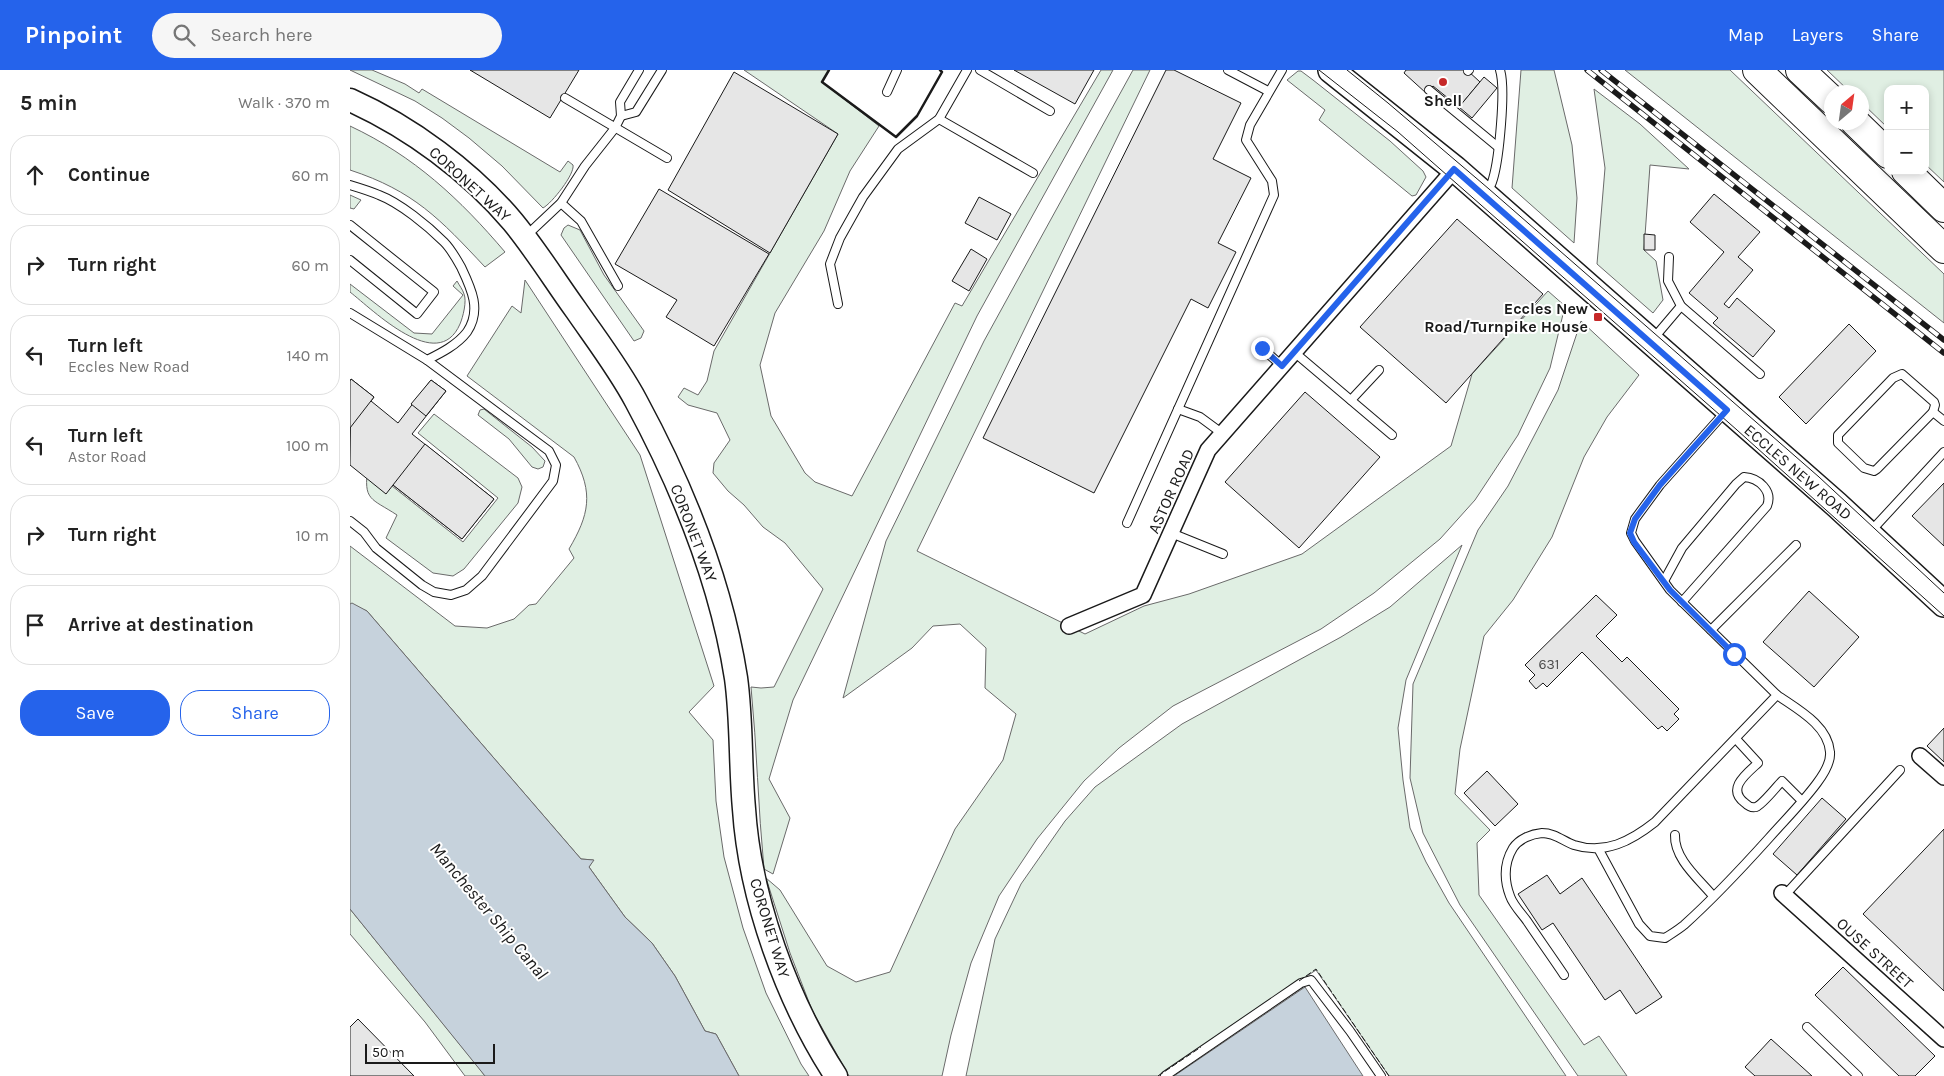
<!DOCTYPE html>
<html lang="en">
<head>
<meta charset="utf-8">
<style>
  :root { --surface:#fff; --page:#f6f6f6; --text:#222; --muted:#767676; --line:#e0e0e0; --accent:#2563eb }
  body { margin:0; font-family:Karla,sans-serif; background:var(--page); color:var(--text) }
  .controls { position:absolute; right:15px; top:15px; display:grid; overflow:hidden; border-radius:10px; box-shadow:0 2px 8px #0003 }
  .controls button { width:45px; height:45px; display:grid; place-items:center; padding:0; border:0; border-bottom:1px solid var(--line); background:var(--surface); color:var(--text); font:25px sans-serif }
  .compass { position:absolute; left:1474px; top:15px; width:45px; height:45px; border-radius:50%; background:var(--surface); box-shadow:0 2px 8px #0003; rotate:29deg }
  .scale { position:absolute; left:15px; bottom:12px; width:130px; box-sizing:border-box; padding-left:5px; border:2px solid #1a1a1a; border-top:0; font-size:14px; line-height:18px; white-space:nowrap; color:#1a1a1a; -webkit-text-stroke:4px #fff; paint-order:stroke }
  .stop { position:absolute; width:15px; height:15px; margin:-11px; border:4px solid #2563eb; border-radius:50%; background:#fff }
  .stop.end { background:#2563eb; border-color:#fff; box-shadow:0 1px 5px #0008 }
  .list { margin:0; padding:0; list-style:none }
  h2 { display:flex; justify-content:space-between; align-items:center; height:65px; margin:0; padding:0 20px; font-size:21px }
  h2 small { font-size:16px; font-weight:400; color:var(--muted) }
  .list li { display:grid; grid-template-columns:32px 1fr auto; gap:15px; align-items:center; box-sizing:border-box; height:80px; margin:0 10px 10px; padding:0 10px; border:1px solid var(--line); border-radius:20px }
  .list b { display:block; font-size:19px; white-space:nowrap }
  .list p { margin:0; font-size:16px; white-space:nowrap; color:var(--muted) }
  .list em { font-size:16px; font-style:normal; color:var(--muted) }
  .actions { display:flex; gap:10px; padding:15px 20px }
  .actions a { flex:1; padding:11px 0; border:1px solid var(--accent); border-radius:20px; text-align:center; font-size:18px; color:var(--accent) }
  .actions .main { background:var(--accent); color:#fff }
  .icon { flex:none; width:28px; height:28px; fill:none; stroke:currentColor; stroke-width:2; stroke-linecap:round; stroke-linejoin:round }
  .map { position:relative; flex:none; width:1594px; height:1006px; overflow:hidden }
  header { display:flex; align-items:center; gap:30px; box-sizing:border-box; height:70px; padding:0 25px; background:var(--accent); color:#fff }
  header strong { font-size:24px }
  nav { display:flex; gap:28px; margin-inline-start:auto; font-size:18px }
  .search { width:350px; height:45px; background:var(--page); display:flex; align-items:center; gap:12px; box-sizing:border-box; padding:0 18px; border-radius:28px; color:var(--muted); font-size:19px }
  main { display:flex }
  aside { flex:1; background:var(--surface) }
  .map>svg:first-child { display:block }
  .green { fill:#e0efe3; stroke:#6a6a6a }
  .water { fill:#c6d2dc; stroke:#6a6a6a }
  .building { fill:#e6e6e6; stroke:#1a1a1a }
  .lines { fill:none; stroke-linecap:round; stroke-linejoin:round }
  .lane-casing { stroke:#1a1a1a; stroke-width:10 }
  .street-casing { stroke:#1a1a1a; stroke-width:18 }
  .secondary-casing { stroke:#1a1a1a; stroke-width:25 }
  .primary-casing { stroke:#1a1a1a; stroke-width:28 }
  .highway-casing { stroke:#1a1a1a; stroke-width:30 }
  .lane { stroke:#fff; stroke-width:8 }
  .street { stroke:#fff; stroke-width:15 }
  .secondary { stroke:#fff; stroke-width:22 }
  .primary { stroke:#fff; stroke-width:25 }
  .highway { stroke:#fff; stroke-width:28 }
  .tram { stroke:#1a1a1a; stroke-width:1 }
  .rail-casing { stroke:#1a1a1a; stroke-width:5.5 }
  .rail { stroke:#fff; stroke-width:4; stroke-dasharray:11; stroke-linecap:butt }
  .fence { stroke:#1a1a1a; stroke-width:1; stroke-dasharray:6 2.5; stroke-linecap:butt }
  .wall { stroke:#1a1a1a; stroke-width:2.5 }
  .route { stroke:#2563eb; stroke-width:6 }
  .poi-dot { fill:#c62828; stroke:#fff; stroke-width:2 }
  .labels { text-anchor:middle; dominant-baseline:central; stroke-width:4; stroke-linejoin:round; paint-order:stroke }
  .number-label { font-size:14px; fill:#4d4d4d }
  .poi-label { font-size:16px; font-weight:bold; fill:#1a1a1a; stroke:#fff }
  .street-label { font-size:16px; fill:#1a1a1a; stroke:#fff }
  .water-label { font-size:18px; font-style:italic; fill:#1a1a1a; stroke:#fff }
</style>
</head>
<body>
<header>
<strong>Pinpoint</strong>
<div class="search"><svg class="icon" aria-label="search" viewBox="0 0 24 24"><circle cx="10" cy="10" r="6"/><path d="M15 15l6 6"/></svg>Search here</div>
<nav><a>Map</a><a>Layers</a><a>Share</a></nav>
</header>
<main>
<aside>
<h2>5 min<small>Walk · 370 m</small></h2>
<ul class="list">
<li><svg class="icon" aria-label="ahead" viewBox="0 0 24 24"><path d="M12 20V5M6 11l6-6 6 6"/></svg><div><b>Continue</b></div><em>60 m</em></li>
<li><svg class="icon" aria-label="right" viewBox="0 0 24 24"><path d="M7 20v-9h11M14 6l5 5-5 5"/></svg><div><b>Turn right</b></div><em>60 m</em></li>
<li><svg class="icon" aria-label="left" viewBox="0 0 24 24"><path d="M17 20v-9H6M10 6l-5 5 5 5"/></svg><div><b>Turn left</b><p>Eccles New Road</p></div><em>140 m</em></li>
<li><svg class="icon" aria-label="left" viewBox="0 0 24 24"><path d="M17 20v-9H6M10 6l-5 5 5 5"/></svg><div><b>Turn left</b><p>Astor Road</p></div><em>100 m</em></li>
<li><svg class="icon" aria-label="right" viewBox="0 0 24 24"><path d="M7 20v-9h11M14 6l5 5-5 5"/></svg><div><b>Turn right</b></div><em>10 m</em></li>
<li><svg class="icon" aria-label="arrive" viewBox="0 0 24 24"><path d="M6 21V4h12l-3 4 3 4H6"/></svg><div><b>Arrive at destination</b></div></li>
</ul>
<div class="actions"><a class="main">Save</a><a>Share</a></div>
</aside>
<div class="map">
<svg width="1594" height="1006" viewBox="0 0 1594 1006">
  <rect width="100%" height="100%" fill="#fff"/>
  <!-- green -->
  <g class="green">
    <path d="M0 0H22L55 14 69 23 72 19 210 102 218 91 223 95C225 104 202 133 193 138L152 96 119 68 92 48 65 31Z"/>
    <path d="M394 0H479L472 12 529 56 500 101 474 161 425 243 410 295 421 346 455 403 465 412 502 426 605 233 612 236 751 0H763L627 246 443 630 419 709 440 748 423 804 414 799C408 738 407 677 401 617L411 618 424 617 473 519 435 473 413 457 394 435 378 421 363 403 364 393 380 370 367 343 338 335 328 327 334 318 348 325 357 311 364 281 488 64Z"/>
    <path d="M783 0H800L567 481 735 564 794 536 839 524 952 484 1101 376 1122 304 1198 221 1215 236 1200 298 1168 365 1125 430 1090 469 1024 523 971 559 823 636 769 678 734 711 687 769 649 826 621 893 601 965 592 1006H499L462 940 440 883 416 808 430 820 477 896 506 912 540 902 605 759 653 690 666 644 635 618 636 578 610 554 583 556 562 578 493 628 536 471 634 271Z"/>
    <path d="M1171 0H1204L1222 75 1227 128 1224 173 1162 118Z"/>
    <path d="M1275 0H1380L1594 204V253Z"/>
    <path d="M1477 0H1594V112L1575 94V19H1538V58L1512 33V22H1500Z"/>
    <path d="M948 1H951L963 10 1040 71 1073 101 1076 107 1066 125 1062 126 969 50 975 40 937 10Z"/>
    <path d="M1244 19 1290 54 1339 99 1300 95 1294 180 1306 191 1313 230 1303 243 1247 194 1255 98Z"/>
    <path d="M0 56C64 86 110 129 155 182L135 197C90 149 64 121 0 100Z"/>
    <path d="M0 125 11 130 4 139 0 138Z"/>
    <path d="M218 155 230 160 254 205 294 261 291 268 284 271 211 165 214 158Z"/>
    <path d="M175 210 290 385 364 616 339 642 363 670 366 731 374 787 393 858 416 923 451 994 459 1006H389L366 964 355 961 325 906 302 873 275 847 239 797 243 790 231 789 17 541 0 534V476L105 556 137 558 164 549 179 535 186 534 224 488 219 479C239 445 244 423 224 387L117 306 162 236 171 243Z"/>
    <path d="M107 211C109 215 113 220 114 224 117 231 113 247 110 254 88 305 23 240 0 222V214L64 263 82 264 113 225 103 216Z"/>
    <path d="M1231 251 1289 305 1257 347 1234 387 1202 467 1163 530 1134 566 1110 679 1105 724 1140 760 1127 773 1129 825 1234 975 1249 966 1277 1006H1228L1110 835 1073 763 1060 708 1063 614 1128 460 1158 416 1208 320Z"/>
    <path d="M134 339 182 377 195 391 193 397 188 399 182 397 159 369 128 345 130 340Z"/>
    <path d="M84 344 168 408 172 417 168 433 114 499 103 506 83 503 36 468 47 445C21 428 13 431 18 397L113 472 148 428 68 363Z"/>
    <path d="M1112 475 1056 610 1048 658 1053 710 1060 758 1076 792 1099 833 1216 1006H1039L966 900 808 1006H616L645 869 671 814 715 751 745 717 832 654 991 567 1040 537Z"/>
    <path d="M0 839 129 998 135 1006H115L75 952 0 864Z"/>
  </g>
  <!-- water -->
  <g class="water">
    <path d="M2 533 17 541 231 789 244 790 239 797 275 847 302 873 325 906 355 961 366 964 389 1006H135L0 839V534Z"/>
    <path d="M955 917 1013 1006H824Z"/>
  </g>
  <!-- building -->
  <g class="building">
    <path d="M120 0H229L200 48Z"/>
    <path d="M664 0H744L725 34Z"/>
    <path d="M816 0H824L891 33 863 89 901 108 868 173 886 182 858 238 841 229 744 423 633 368Z"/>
    <path d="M1056 0H1117L1130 12 1109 37 1083 16 1076 23 1054 3Z"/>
    <path d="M384 2 488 64 420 183 318 120Z"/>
    <path d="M1134 7 1147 18 1122 48 1109 37Z"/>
    <path d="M309 119 419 184 364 276 316 247 327 230 265 194Z"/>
    <path d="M1364 124 1410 162 1388 187 1403 200 1374 234 1379 238 1387 228 1425 261 1403 287 1363 253 1368 248 1339 223 1374 182 1340 152Z"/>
    <path d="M629 127 661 144 647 170 615 153Z"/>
    <path d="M1107 149 1193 224 1096 333 1010 257Z"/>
    <path d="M1294 164 1305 165V180H1294Z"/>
    <path d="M621 179 637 189 619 221 602 211Z"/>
    <path d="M1499 254 1526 281 1456 354 1429 327Z"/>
    <path d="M1 309 24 327 21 331 48 353 81 310 96 321 62 364 144 429 112 469 43 415 36 424 0 395Z"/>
    <path d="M1 309 24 327 0 358V311Z"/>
    <path d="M81 310 96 321 76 346 61 334Z"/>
    <path d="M955 322 1030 387 949 478 875 412Z"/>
    <path d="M75 374 144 429 112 469 43 415Z"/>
    <path d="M1594 413V476L1562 446Z"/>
    <path d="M1459 521 1509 567 1464 617 1413 572Z"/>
    <path d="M1246 525 1267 545 1246 566 1272 592 1277 587 1329 639 1324 644 1329 649 1317 661 1312 656 1308 659 1232 582 1197 617 1193 613 1186 619 1179 611 1185 605 1175 595Z"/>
    <path d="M1594 658V692L1577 676Z"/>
    <path d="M1137 701 1168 734 1145 756 1114 723Z"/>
    <path d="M1472 728 1496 749 1447 805 1423 784Z"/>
    <path d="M1594 759V921L1513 844Z"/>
    <path d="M1197 805 1210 824 1232 808 1312 927 1286 944 1270 920 1255 930 1203 853 1192 860 1168 824Z"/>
    <path d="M1493 897 1585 986 1565 1006H1549L1465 925Z"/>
    <path d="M8 949 64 1006H0V957Z"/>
    <path d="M1421 969 1462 1006H1405L1395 997Z"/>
  </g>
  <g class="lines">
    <defs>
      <g id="lane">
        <path d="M289 0 270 32 271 46 286 42 312 0"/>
        <path d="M630 0 700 41"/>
        <path d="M878 0 918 21"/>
        <path d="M1118 1 1119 0"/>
        <path d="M1079 20 1148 77"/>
        <path d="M537 22 547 0"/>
        <path d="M215 28 317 88"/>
        <path d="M589 49 683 103"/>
        <path d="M0 115C10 118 20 121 29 125 50 133 78 156 94 172 101 179 106 188 111 197 121 218 132 240 117 262 107 275 91 283 77 290L0 243"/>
        <path d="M1137 123C1139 118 1142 114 1143 109 1149 89 1156 19 1150 0"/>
        <path d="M211 133 231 151 268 216"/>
        <path d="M0 155 84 222 67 244 0 190"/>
        <path d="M176 166 211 133 235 96 265 58 271 46"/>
        <path d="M1319 187 1318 211 1331 236 1410 304"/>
        <path d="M488 234 480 194 490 168 513 127 548 79 589 49 617 0"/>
        <path d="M1303 269 1331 236"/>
        <path d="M912 278 932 296"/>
        <path d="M944 282 1042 365"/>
        <path d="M1552 304 1584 332 1585 335 1583 342 1527 399 1524 401 1514 398 1488 373V365L1543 308Z"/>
        <path d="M1001 330 1029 300"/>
        <path d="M828 339 850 347 873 364"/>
        <path d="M1583 342 1594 351"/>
        <path d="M0 451 14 462 26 478 72 515 84 522 101 525 116 520 132 506 203 411 206 395 199 381 77 290"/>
        <path d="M777 453 924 125 922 111 896 70 900 55 932 0"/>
        <path d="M1521 461 1594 382"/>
        <path d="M821 463 873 484"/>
        <path d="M1314 511 1332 478 1386 414 1394 407C1409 408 1423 421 1417 436L1332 532"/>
        <path d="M1361 560 1446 475"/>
        <path d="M1386 669 1408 693C1396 704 1376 719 1395 733 1398 736 1402 738 1406 737 1413 734 1426 717 1432 711L1452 731"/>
        <path d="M1325 765C1324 789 1349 809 1363 826"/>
        <path d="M1249 780 1289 854 1300 866 1315 868C1321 864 1328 860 1334 855 1364 828 1392 798 1419 768 1435 750 1453 732 1467 713 1473 705 1481 692 1480 682 1478 655 1447 639 1427 625"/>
        <path d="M1435 825 1550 700"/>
        <path d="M1214 905C1202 887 1189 869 1177 851 1172 844 1163 835 1160 826 1154 810 1154 793 1163 778 1169 769 1181 764 1192 763 1205 763 1213 771 1224 775 1255 785 1281 771 1305 752L1427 625 1320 520 1285 471 1281 463 1285 449 1310 415 1376 341"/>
        <path d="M1457 957 1508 1006"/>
        <path d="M815 1006 951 913 961 910 1000 961 1031 1006"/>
      </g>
      <g id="street">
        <path d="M719 556 793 525 858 380 1105 99"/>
        <path d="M1570 686 1594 707"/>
        <path d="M1432 823 1594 969"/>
      </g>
      <path id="secondary" d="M0 30C60 57 120 101 163 152 186 180 205 211 226 240 246 269 269 299 286 331 332 416 371 512 386 608 392 651 390 696 394 739 400 829 437 931 486 1006"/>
      <path id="primary" d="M981 0 1105 99 1487 435 1594 534"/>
      <g id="highway">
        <path d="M1407 0 1594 179"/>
        <path d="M1450 0 1482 30"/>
        <path d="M1505 52 1538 84"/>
        <path d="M1556 101 1594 138"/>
      </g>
    </defs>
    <!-- lane casing -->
    <use href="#lane" class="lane-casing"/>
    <!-- street casing -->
    <use href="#street" class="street-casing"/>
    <!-- secondary casing -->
    <use href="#secondary" class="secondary-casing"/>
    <!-- primary casing -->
    <use href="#primary" class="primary-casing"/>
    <!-- highway casing -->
    <use href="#highway" class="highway-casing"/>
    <!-- lane -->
    <use href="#lane" class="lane"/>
    <!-- street -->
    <use href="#street" class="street"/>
    <!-- secondary -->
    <use href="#secondary" class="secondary"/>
    <!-- primary -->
    <use href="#primary" class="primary"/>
    <!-- highway -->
    <use href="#highway" class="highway"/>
    <!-- tram -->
    <g class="tram">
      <path d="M969 0 1048 62 1098 106 1387 360 1594 546"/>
      <path d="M997 0 1038 33 1139 119 1469 407 1594 523"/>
    </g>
    <defs>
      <g id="rail">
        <path d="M1237 0 1594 283"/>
        <path d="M1251 0 1594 270"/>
      </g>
    </defs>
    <!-- rail casing -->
    <use href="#rail" class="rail-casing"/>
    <!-- rail -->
    <use href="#rail" class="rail"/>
    <!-- fence -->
    <g class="fence">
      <path d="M949 911 966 899 1039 1006"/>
      <path d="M808 1006 851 977"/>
    </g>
    <!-- wall -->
    <path class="wall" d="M479 0 472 12 546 67 567 46 592 2 590 0"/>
  </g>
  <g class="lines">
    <!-- route -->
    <path class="route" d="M912 278 932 296 1104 99 1377 340 1310 415 1285 449 1280 463 1284 472 1320 520 1384 584"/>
  </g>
  <!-- markers -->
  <g class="poi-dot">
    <circle cx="1093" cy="12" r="5"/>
    <rect x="1243" y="242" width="10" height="10" rx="2.5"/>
  </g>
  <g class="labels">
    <!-- number labels -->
    <g class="number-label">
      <text x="1199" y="594">631</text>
    </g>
    <!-- poi labels -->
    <g class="poi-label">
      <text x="1093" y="30">Shell</text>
      <text x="1238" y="238" text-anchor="end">Eccles New<tspan x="1238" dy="18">Road/Turnpike House</tspan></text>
    </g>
    <!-- street labels -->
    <g class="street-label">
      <text transform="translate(120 114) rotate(42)">CORONET WAY</text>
      <text transform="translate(1448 402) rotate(41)">ECCLES NEW ROAD</text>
      <text transform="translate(821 421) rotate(-66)">ASTOR ROAD</text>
      <text transform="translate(344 463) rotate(69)">CORONET WAY</text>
      <text transform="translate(420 858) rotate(73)">CORONET WAY</text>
      <text transform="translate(1525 883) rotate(42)">OUSE STREET</text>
    </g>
    <!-- water labels -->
    <g class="water-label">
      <text transform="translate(139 841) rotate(50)">Manchester Ship Canal</text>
    </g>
  </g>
</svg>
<div class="controls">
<button>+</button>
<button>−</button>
</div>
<svg class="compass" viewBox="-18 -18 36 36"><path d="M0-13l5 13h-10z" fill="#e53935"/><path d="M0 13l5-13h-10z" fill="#767676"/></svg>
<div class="scale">50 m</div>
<div class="stop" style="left:1384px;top:584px"></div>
<div class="stop end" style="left:912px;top:278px"></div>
</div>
</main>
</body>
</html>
